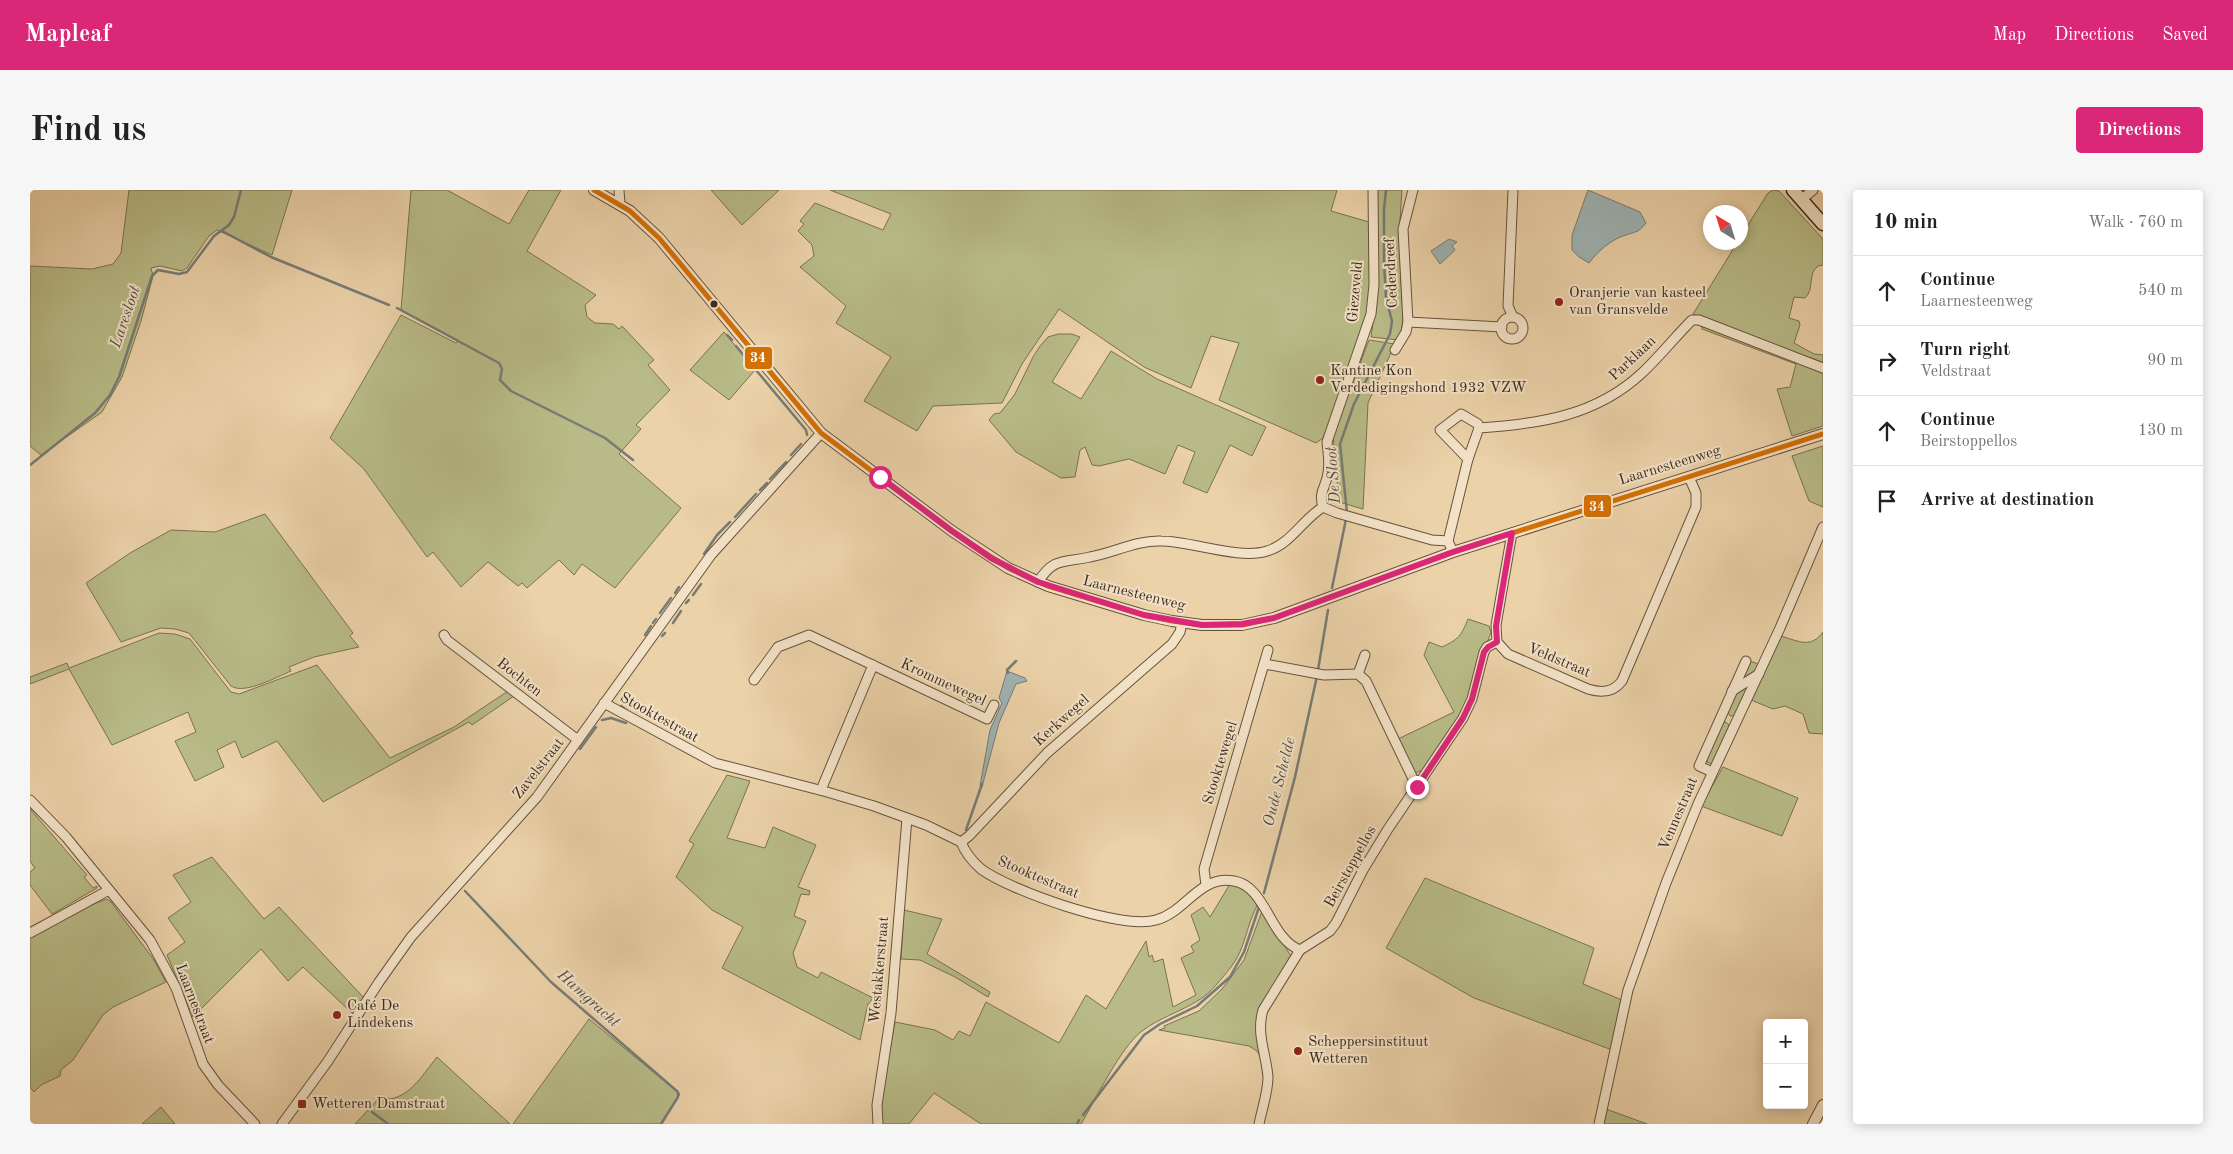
<!DOCTYPE html>
<html lang="en">
<head>
<meta charset="utf-8">
<style>
  :root { --surface:#fff; --page:#f6f6f6; --text:#202124; --muted:#757577; --line:#e0e0e0; --accent:#db2777 }
  body { margin:0; font-family:"Old Standard TT",serif; background:var(--page); color:var(--text) }
  .controls { position:absolute; right:15px; bottom:15px; display:grid; overflow:hidden; border-radius:5px; box-shadow:0 2px 12px #0003 }
  .controls button { width:45px; height:45px; display:grid; place-items:center; padding:0; border:0; border-bottom:1px solid var(--line); background:var(--surface); color:var(--text); font:25px sans-serif }
  .compass { position:absolute; left:1673px; top:15px; width:45px; height:45px; border-radius:50%; background:var(--surface); box-shadow:0 2px 12px #0003; rotate:322deg }
  .stop { position:absolute; width:15px; height:15px; margin:-11px; border:4px solid #db2777; border-radius:50%; background:#fff }
  .stop.end { background:#db2777; border-color:#fff; box-shadow:0 1px 5px #0008 }
  .list { margin:0; padding:0; list-style:none }
  h2 { display:flex; justify-content:space-between; align-items:center; height:65px; margin:0; padding:0 20px; font-size:21px }
  h2 small { font-size:16px; font-weight:400; color:var(--muted) }
  .list li { display:grid; grid-template-columns:32px 1fr auto; gap:15px; align-items:center; box-sizing:border-box; height:70px; padding:0 20px; border-top:1px solid var(--line) }
  .list b { display:block; font-size:19px; white-space:nowrap }
  .list p { margin:0; font-size:16px; white-space:nowrap; color:var(--muted) }
  .list em { font-size:16px; font-style:normal; color:var(--muted) }
  .icon { flex:none; width:28px; height:28px; fill:none; stroke:currentColor; stroke-width:2; stroke-linecap:round; stroke-linejoin:round }
  .map { position:relative; flex:none; width:1793px; height:934px; overflow:hidden; border-radius:5px }
  header { display:flex; align-items:center; gap:30px; box-sizing:border-box; height:70px; padding:0 25px; background:var(--accent); color:#fff }
  header strong { font-size:24px }
  nav { display:flex; gap:28px; margin-inline-start:auto; font-size:18px }
  .intro { display:flex; align-items:center; justify-content:space-between; box-sizing:border-box; height:120px; padding:0 30px }
  h1 { margin:0; font-size:35px }
  .button { padding:12px 22px; border-radius:5px; background:var(--accent); color:#fff; font-size:18px; font-weight:700 }
  main { display:flex; gap:30px; padding:0 30px }
  aside { flex:1; background:var(--surface); border-radius:5px; box-shadow:0 2px 12px #0003 }
  .map>svg:first-child { display:block }
  .green { fill:#b8bb87; stroke:#797252 }
  .water { fill:#9fb4b4; stroke:#777c77 }
  .lines { fill:none; stroke-linecap:round; stroke-linejoin:round }
  .stream { stroke:#777c77; stroke-width:2.5 }
  .minor-casing { stroke:#66533f; stroke-width:11 }
  .tertiary-casing { stroke:#66533f; stroke-width:12 }
  .secondary-casing { stroke:#3a291c; stroke-width:15 }
  .minor { stroke:#f3e2c7; stroke-width:9 }
  .tertiary { stroke:#f3e2c7; stroke-width:10 }
  .secondary { stroke:#f3e2c7; stroke-width:12 }
  .bus-1-casing { stroke:#f3e2c7; stroke-width:9 }
  .bus-1 { stroke:#d47004; stroke-width:5 }
  .route { stroke:#db2777; stroke-width:6 }
  .poi-dot { fill:#8f2418; stroke:#f3e2c7; stroke-width:2 }
  .bus-dot { fill:#3a291c; stroke:#f3e2c7; stroke-width:2 }
  .labels { text-anchor:middle; dominant-baseline:central; stroke-width:4; stroke-linejoin:round; paint-order:stroke }
  .street-label { font-size:15px; fill:#3a291c; stroke:#f3e2c7 }
  .poi-label { font-size:15px; fill:#3a291c; stroke:#f3e2c7; text-anchor:start }
  .water-label { font-size:16px; font-style:italic; fill:#534c42; stroke:#f3e2c7 }
  .line-badge { stroke:#f3e2c7; stroke-width:2 }
  .badge-label { font-size:14px; text-anchor:middle; font-weight:bold; fill:#fff }
</style>
</head>
<body>
<header>
<strong>Mapleaf</strong>
<nav><a>Map</a><a>Directions</a><a>Saved</a></nav>
</header>
<div class="intro"><h1>Find us</h1><a class="button">Directions</a></div>
<main>
<div class="map">
<svg width="1793" height="934" viewBox="0 0 1793 934">
  <rect width="100%" height="100%" fill="#ecd2a9"/>
  <filter id="stains"><feTurbulence type="fractalNoise" baseFrequency=".004" numOctaves="4"/><feColorMatrix values="0 0 0 0 .2 0 0 0 0 .09 0 0 0 0 .02 0 0 0 .5 -.17"/></filter>
  <radialGradient id="worn" r=".72"><stop offset=".6" stop-color="#630" stop-opacity="0"/><stop offset="1" stop-color="#630" stop-opacity=".3"/></radialGradient>
  <!-- green -->
  <g class="green">
    <path d="M99 0H262L242 65 187 40 179 46 157 78 152 81 130 76 121 78 123 86 111 131 92 187 72 222 11 265 0 256V76L62 79 83 74 91 63Z"/>
    <path d="M381 0H417L479 34 499 0H531L497 61 566 105 555 115 557 127 565 133 583 134 589 139 592 136 624 170 618 175 640 200 606 235 611 239 589 264 651 318 585 398 552 374 544 385 529 370 497 398 492 393 488 396 458 372 431 397 403 362 397 367 334 279 300 248 371 125 426 153 428 150 371 120Z"/>
    <path d="M681 0H749L712 35Z"/>
    <path d="M800 0H1307L1301 21 1339 32C1339 62 1343 95 1337 124 1330 163 1307 210 1293 248L1286 253 1189 210 1209 153 1181 146 1161 198 1114 177 1029 119 992 174 972 213 903 216 887 241 834 211 861 167 806 133 816 116 770 77 784 66 782 55 768 41 774 34 770 31 785 13 853 40 861 24Z"/>
    <path d="M1347 0H1372L1369 46 1373 131 1369 150 1341 147 1348 97Z"/>
    <path d="M1743 0 1749 1 1793 49V75L1788 76C1777 84 1785 99 1775 108L1764 107 1759 128 1769 131 1770 135 1764 153 1784 164 1793 165V236L1762 246 1747 199 1760 197 1766 174 1672 139 1671 128 1663 124 1707 53 1710 52 1711 46 1738 3Z"/>
    <path d="M694 142 725 180 699 210 660 180Z"/>
    <path d="M1028 144H1042L1050 147 1022 192 1051 209 1081 161 1127 189 1236 237 1222 266 1200 255 1177 303 1153 293 1165 262 1148 255 1135 284 1099 269 1069 276 1062 275 1055 257 1050 260 1045 287 1031 288 986 262 959 230 964 224 970 223 985 204 1003 167 1010 156 1018 147Z"/>
    <path d="M1339 150 1365 154 1338 213 1333 319 1309 312 1303 244Z"/>
    <path d="M1793 256V317L1779 311 1762 266Z"/>
    <path d="M235 324 323 443 320 446 329 457 284 467 259 477 261 481C247 487 214 505 201 496L159 443 145 439 131 438 91 452 56 393 100 363 141 340 185 342Z"/>
    <path d="M1438 429 1459 436 1461 442 1433 522 1395 579 1385 583 1368 549 1424 522 1394 465 1399 452 1412 457C1429 449 1431 446 1438 429Z"/>
    <path d="M1793 442V544L1779 543 1773 524 1755 516 1743 519 1721 510 1751 446C1768 451 1781 459 1793 442Z"/>
    <path d="M129 443 145 444 160 449 201 502 209 504 287 475 360 568 424 537 478 501 484 506 442 535 439 532 293 612 247 551 212 568 205 551 187 560 194 577 165 591 145 551 166 542 158 522 82 555 39 479 0 494V487L37 473 39 478Z"/>
    <path d="M1719 471 1726 473 1730 476 1726 484 1708 495Z"/>
    <path d="M1724 490 1706 526H1700L1697 521 1706 502Z"/>
    <path d="M1696 532 1700 536 1687 568 1681 574 1677 572V567L1692 534Z"/>
    <path d="M1693 577 1768 608 1752 646 1671 616Z"/>
    <path d="M697 585 720 591 697 648 735 658 743 637 786 655 768 697 780 701 779 705 771 704 764 726 776 731 763 763 767 777 788 788 791 782 843 808 838 814 830 850 692 778 713 737 682 720 646 687 664 654 659 651Z"/>
    <path d="M0 619 57 685 54 687 63 698 67 696V698L22 724 0 695V682L5 678 0 671Z"/>
    <path d="M182 667 234 729 249 717 334 808 323 824 273 777 258 791 231 759 163 827 137 765 155 752 138 728 161 712 143 685Z"/>
    <path d="M1395 688 1564 758 1553 794 1592 810 1582 860 1444 808 1356 758Z"/>
    <path d="M1200 694 1218 700 1228 714C1216 735 1216 758 1201 777 1192 788 1181 803 1169 810 1150 822 1129 828 1112 841 1090 858 1066 909 1051 934H951L904 903 879 934H852L850 915 865 832 905 840 923 850 929 841 940 846 956 812 1029 853 1056 805 1076 819 1116 751 1119 767 1122 765 1124 772 1133 769 1143 817 1166 805 1151 768 1164 762 1161 756 1170 750 1161 725 1173 717 1180 727Z"/>
    <path d="M77 709 81 712 124 770 136 792 83 817 73 825 43 870 31 880 30 886 11 895 4 902 0 897V748L66 713Z"/>
    <path d="M874 720 912 729 897 764 960 802 958 807 925 787 890 770 871 769Z"/>
    <path d="M1232 721 1261 766C1241 807 1218 815 1230 866L1227 861 1219 856 1129 840 1135 838 1134 836 1169 821 1192 799 1214 770Z"/>
    <path d="M559 829 650 904 632 934H483Z"/>
    <path d="M407 867 480 934H325L352 905 360 909C382 905 393 884 407 867Z"/>
    <path d="M131 917 145 934H112Z"/>
    <path d="M1576 919 1617 934H1573Z"/>
  </g>
  <!-- water -->
  <g class="water">
    <path d="M1558 0 1610 22 1616 33C1607 44 1606 41 1593 46 1581 50 1567 62 1559 73L1549 67 1542 60V45Z"/>
    <path d="M1419 49 1427 52 1422 56 1425 60 1410 74 1401 61Z"/>
    <path d="M977 481 995 488 997 491 986 494 969 533 952 597 950 596 960 540 972 513 969 508Z"/>
  </g>
  <g class="lines">
    <!-- stream -->
    <g class="stream">
      <path d="M192 41 241 67 359 115"/>
      <path d="M367 118 469 173 472 179 470 190 481 201 575 248 603 270"/>
      <path d="M697 145 702 150"/>
      <path d="M706 156 776 240 777 245"/>
      <path d="M761 265 771 254"/>
      <path d="M0 275 65 223 80 205 89 187 122 86 128 80 149 84 157 82 184 46 199 35 204 27 211 0"/>
      <path d="M740 289 756 272"/>
      <path d="M730 300 737 293"/>
      <path d="M1317 323 1310 254 1324 214 1360 144 1362 131 1356 108 1354 73V19L1356 0"/>
      <path d="M705 327 726 304"/>
      <path d="M674 364 687 345 700 332"/>
      <path d="M1302 398 1316 329"/>
      <path d="M645 403 649 397"/>
      <path d="M663 405 671 394"/>
      <path d="M656 413 659 410"/>
      <path d="M630 423 641 408"/>
      <path d="M623 433 626 429"/>
      <path d="M643 433 651 421"/>
      <path d="M615 445 621 436"/>
      <path d="M632 446 635 443"/>
      <path d="M1288 480 1298 420"/>
      <path d="M978 483 977 480 986 471"/>
      <path d="M591 516 599 522"/>
      <path d="M572 530 581 528 596 533"/>
      <path d="M550 559 566 537"/>
      <path d="M936 640 952 594"/>
      <path d="M435 701 521 792 648 902V907L631 934"/>
      <path d="M1234 703 1265 587 1287 486"/>
      <path d="M342 922 358 934"/>
      <path d="M1053 925 1114 845 1130 834 1167 816 1200 787 1214 762 1229 717"/>
      <path d="M1047 934 1049 930"/>
    </g>
    <defs>
      <g id="minor">
        <path d="M589 0 590 14"/>
        <path d="M1771 10 1783 0"/>
        <path d="M1483 127 1478 116 1483 0"/>
        <circle cx="1482" cy="138" r="11"/>
        <path d="M1378 132 1472 137"/>
        <path d="M1365 160 1376 142 1378 132 1373 39 1383 0"/>
        <path d="M1438 269 1410 240 1431 224 1448 234 1449 238"/>
        <path d="M1293 317C1288 301 1296 298 1298 283 1300 272 1298 263 1297 252L1341 124 1344 95 1343 0"/>
        <path d="M1293 317 1307 323 1402 350 1418 351 1423 362"/>
        <path d="M1482 343 1466 435 1467 452 1478 464 1558 499C1571 503 1583 503 1592 491L1666 317V303L1659 287"/>
        <path d="M1418 351 1438 269 1449 238C1509 234 1566 226 1612 183 1630 166 1645 147 1662 130H1669L1793 178"/>
        <path d="M1008 392C1024 367 1033 373 1060 367 1083 363 1107 350 1131 351 1161 351 1209 370 1237 361 1261 354 1272 330 1293 317"/>
        <path d="M414 445 417 450 548 550"/>
        <path d="M1235 474 1294 485 1328 484 1336 491 1387 597"/>
        <path d="M1328 484 1335 465"/>
        <path d="M724 490 748 457 779 445 957 529 964 515"/>
        <path d="M1702 501 1729 484"/>
        <path d="M574 513 685 573 797 602 844 616 896 635 931 652C935 662 943 672 951 679 981 701 1091 740 1126 730 1156 722 1169 685 1204 691 1236 696 1240 749 1270 760"/>
        <path d="M1682 582 1669 576 1716 471"/>
        <path d="M791 600 843 475"/>
        <path d="M0 610 36 647 120 750 146 798 173 874 188 895 225 934"/>
        <path d="M931 652 939 646 1017 563 1142 454 1150 442 1152 433"/>
        <path d="M1176 695 1174 679 1238 460"/>
        <path d="M0 743 79 700"/>
        <path d="M252 934 298 871 349 792 381 747 507 607 681 365 791 243"/>
        <path d="M848 934 847 915 861 823 877 628"/>
        <path d="M1229 934C1232 919 1238 902 1238 887 1236 863 1226 844 1233 820L1270 760 1300 741 1306 733 1333 680 1358 639 1433 528 1442 509 1454 462 1457 457 1467 452"/>
        <path d="M1569 934 1598 800 1636 693 1668 614 1750 438 1793 337"/>
      </g>
      <g id="tertiary">
        <path d="M564 0 600 21 629 48 791 243 922 341 978 378 1018 396 1114 425 1142 431 1172 435H1212L1244 428 1423 362 1793 244"/>
        <path d="M1783 934 1793 915"/>
      </g>
      <path id="secondary" d="M1763 0 1793 34"/>
    </defs>
    <!-- minor casing -->
    <use href="#minor" class="minor-casing"/>
    <!-- tertiary casing -->
    <use href="#tertiary" class="tertiary-casing"/>
    <!-- secondary casing -->
    <use href="#secondary" class="secondary-casing"/>
    <!-- minor -->
    <use href="#minor" class="minor"/>
    <!-- tertiary -->
    <use href="#tertiary" class="tertiary"/>
    <!-- secondary -->
    <use href="#secondary" class="secondary"/>
    <defs>
      <path id="bus-1" d="M564 0 600 21 629 48 791 243 922 341 978 378 1018 396 1114 425 1142 431 1172 435H1212L1244 428 1423 362 1793 244"/>
    </defs>
    <!-- bus-1 casing -->
    <use href="#bus-1" class="bus-1-casing"/>
    <!-- bus-1 -->
    <use href="#bus-1" class="bus-1"/>
  </g>
  <g class="lines">
    <!-- route -->
    <path class="route" d="M850 287 922 341 961 368 1008 392 1114 425 1172 435 1212 434 1244 428 1423 362 1482 343 1466 436 1467 452 1458 457 1454 462 1442 509 1433 528 1387 597"/>
  </g>
  <!-- markers -->
  <g class="poi-dot">
    <circle cx="1529" cy="112" r="5"/>
    <circle cx="1290" cy="190" r="5"/>
    <circle cx="307" cy="825" r="5"/>
    <circle cx="1268" cy="861" r="5"/>
    <rect x="267" y="909" width="10" height="10" rx="2.5"/>
  </g>
  <circle class="bus-dot" cx="684" cy="114" r="4.5"/>
  <g class="labels">
    <!-- street labels -->
    <g class="street-label">
      <text transform="translate(1362 83) rotate(-93)">Cederdreef</text>
      <text transform="translate(1326 102) rotate(-85)">Giezeveld</text>
      <text transform="translate(1603 169) rotate(-43)">Parklaan</text>
      <text transform="translate(1640 276) rotate(-17)">Laarnesteenweg</text>
      <text transform="translate(1104 404) rotate(14)">Laarnesteenweg</text>
      <text transform="translate(1529 471) rotate(23)">Veldstraat</text>
      <text transform="translate(489 488) rotate(38)">Bochten</text>
      <text transform="translate(913 493) rotate(25)">Krommewegel</text>
      <text transform="translate(629 528) rotate(29)">Stooktestraat</text>
      <text transform="translate(1032 531) rotate(-42)">Kerkwegel</text>
      <text transform="translate(1191 573) rotate(-73)">Stooktewegel</text>
      <text transform="translate(509 579) rotate(-52)">Zavelstraat</text>
      <text transform="translate(1649 624) rotate(-67)">Vennestraat</text>
      <text transform="translate(1321 677) rotate(-61)">Beirstoppellos</text>
      <text transform="translate(1008 688) rotate(23)">Stooktestraat</text>
      <text transform="translate(850 780) rotate(-85)">Westakkerstraat</text>
      <text transform="translate(164 814) rotate(69)">Laarnestraat</text>
    </g>
    <!-- poi labels -->
    <g class="poi-label">
      <text x="1539" y="103">Oranjerie van kasteel<tspan x="1539" dy="17">van Gransvelde</tspan></text>
      <text x="1300" y="181">Kantine Kon<tspan x="1300" dy="17">Verdedigingshond 1932 VZW</tspan></text>
      <text x="317" y="816">Café De<tspan x="317" dy="17">Lindekens</tspan></text>
      <text x="1278" y="852">Scheppersinstituut<tspan x="1278" dy="17">Wetteren</tspan></text>
      <text x="282" y="914">Wetteren Damstraat</text>
    </g>
    <!-- water labels -->
    <g class="water-label">
      <text transform="translate(96 127) rotate(-71)">Laresloot</text>
      <text transform="translate(1304 285) rotate(-94)">De Sloot</text>
      <text transform="translate(1250 592) rotate(-76)">Oude Schelde</text>
      <text transform="translate(558 809) rotate(42)">Hamgracht</text>
    </g>
  </g>
  <g class="line-badge">
    <rect x="714" y="156" width="29" height="24" rx="5" fill="#d47004"/>
    <rect x="1553" y="304" width="29" height="24" rx="5" fill="#d47004"/>
  </g>
  <g class="badge-label">
    <text x="728" y="172">34</text>
    <text x="1567" y="321">34</text>
  </g>
  <rect width="100%" height="100%" filter="url(#stains)"/>
  <rect width="100%" height="100%" fill="url(#worn)"/>
</svg>
<div class="controls">
<button>+</button>
<button>−</button>
</div>
<svg class="compass" viewBox="-18 -18 36 36"><path d="M0-13l5 13h-10z" fill="#e53935"/><path d="M0 13l5-13h-10z" fill="#757577"/></svg>
<div class="stop" style="left:850px;top:287px"></div>
<div class="stop end" style="left:1387px;top:597px"></div>
</div>
<aside>
<h2>10 min<small>Walk · 760 m</small></h2>
<ul class="list">
<li><svg class="icon" aria-label="ahead" viewBox="0 0 24 24"><path d="M12 20V5M6 11l6-6 6 6"/></svg><div><b>Continue</b><p>Laarnesteenweg</p></div><em>540 m</em></li>
<li><svg class="icon" aria-label="right" viewBox="0 0 24 24"><path d="M7 20v-9h11M14 6l5 5-5 5"/></svg><div><b>Turn right</b><p>Veldstraat</p></div><em>90 m</em></li>
<li><svg class="icon" aria-label="ahead" viewBox="0 0 24 24"><path d="M12 20V5M6 11l6-6 6 6"/></svg><div><b>Continue</b><p>Beirstoppellos</p></div><em>130 m</em></li>
<li><svg class="icon" aria-label="arrive" viewBox="0 0 24 24"><path d="M6 21V4h12l-3 4 3 4H6"/></svg><div><b>Arrive at destination</b></div></li>
</ul>
</aside>
</main>
</body>
</html>
